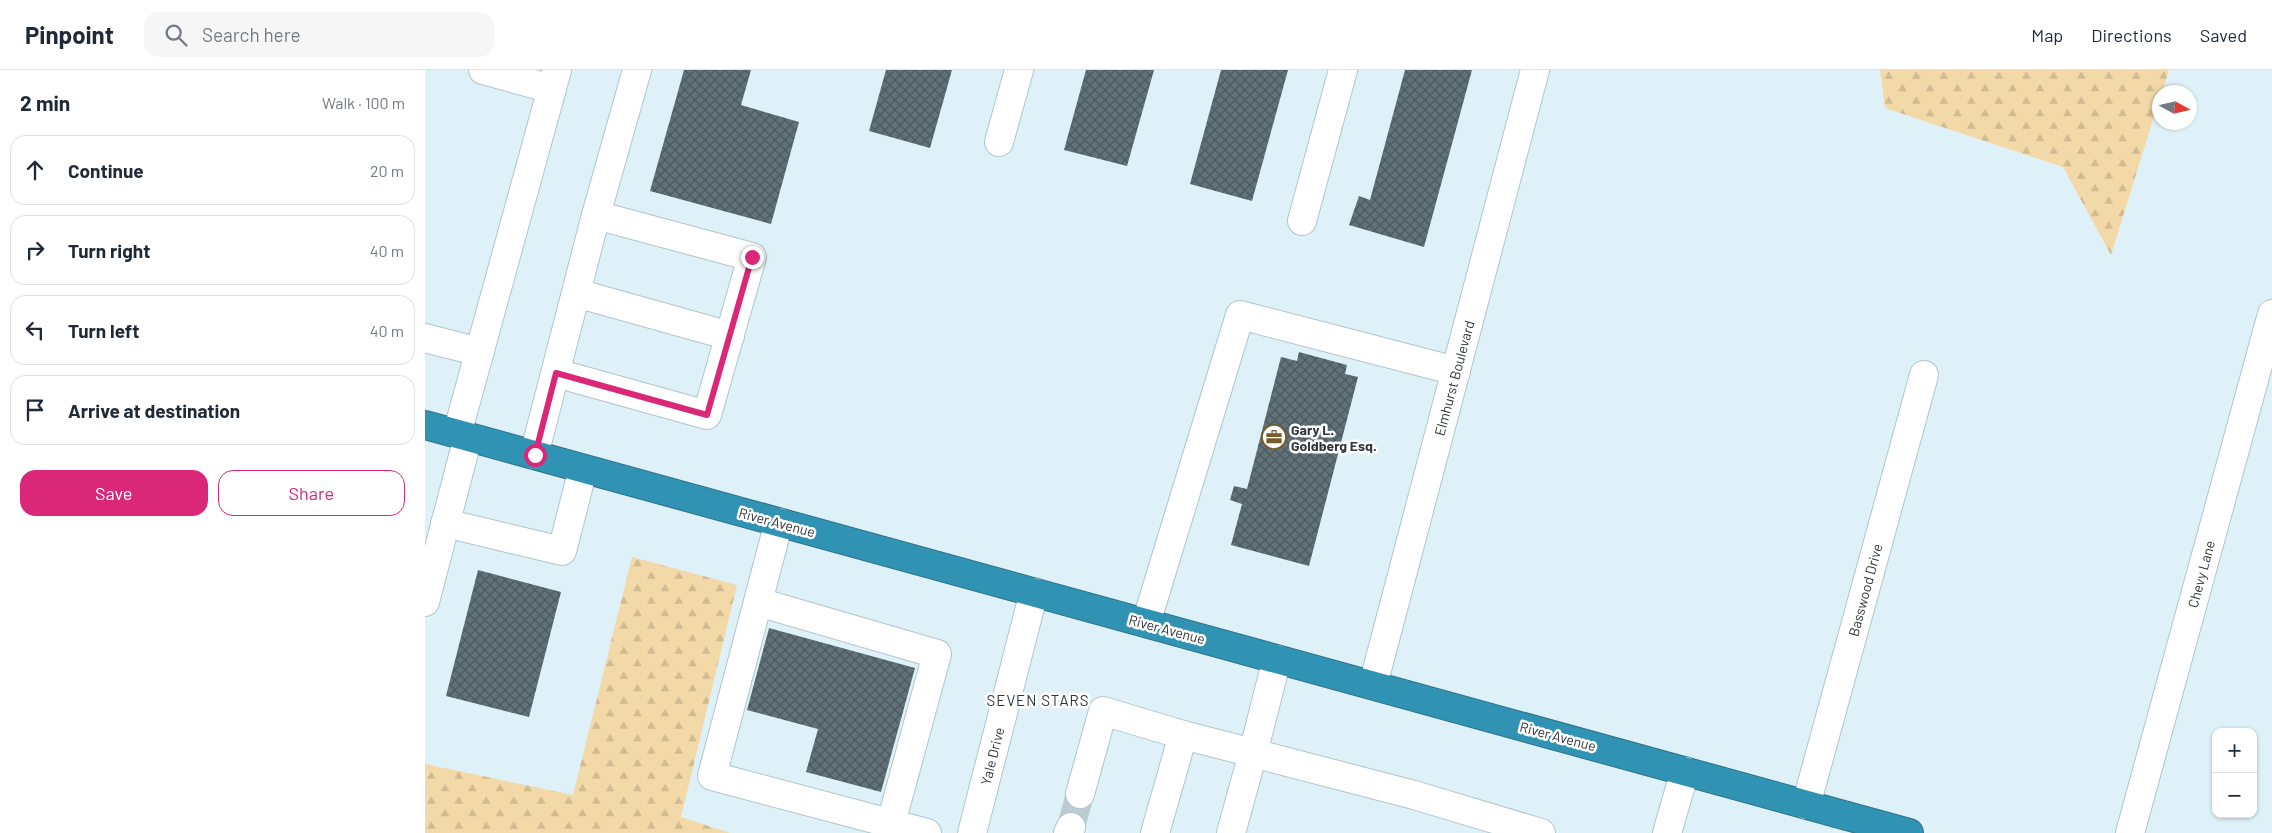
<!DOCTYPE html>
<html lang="en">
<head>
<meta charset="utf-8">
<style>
  :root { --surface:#fff; --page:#f6f6f7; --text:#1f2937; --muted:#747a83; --line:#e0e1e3; --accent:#db2777 }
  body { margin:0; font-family:Barlow,sans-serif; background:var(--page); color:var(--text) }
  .controls { position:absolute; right:15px; bottom:15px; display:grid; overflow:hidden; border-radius:10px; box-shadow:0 1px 4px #0004 }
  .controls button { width:45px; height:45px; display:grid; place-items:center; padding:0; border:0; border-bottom:1px solid var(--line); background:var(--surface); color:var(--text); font:25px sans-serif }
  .compass { position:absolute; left:1727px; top:15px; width:45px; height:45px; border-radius:50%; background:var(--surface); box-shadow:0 1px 4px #0004; rotate:98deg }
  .stop { position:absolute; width:15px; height:15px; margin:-11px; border:4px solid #db2777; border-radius:50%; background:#fff }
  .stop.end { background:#db2777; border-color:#fff; box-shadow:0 1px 5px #0008 }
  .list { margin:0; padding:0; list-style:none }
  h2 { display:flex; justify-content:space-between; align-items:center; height:65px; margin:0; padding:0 20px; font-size:21px }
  h2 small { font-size:16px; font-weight:400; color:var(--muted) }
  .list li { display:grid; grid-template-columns:32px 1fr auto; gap:15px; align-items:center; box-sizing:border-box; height:70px; margin:0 10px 10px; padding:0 10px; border:1px solid var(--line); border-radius:15px }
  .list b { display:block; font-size:19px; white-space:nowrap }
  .list em { font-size:16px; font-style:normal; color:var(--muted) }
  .actions { display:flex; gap:10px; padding:15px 20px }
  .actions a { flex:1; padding:11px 0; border:1px solid var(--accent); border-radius:15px; text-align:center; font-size:18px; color:var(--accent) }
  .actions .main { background:var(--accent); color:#fff }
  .icon { flex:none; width:28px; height:28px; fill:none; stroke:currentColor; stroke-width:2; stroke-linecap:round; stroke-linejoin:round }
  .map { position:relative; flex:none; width:1847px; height:763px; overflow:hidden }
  header { display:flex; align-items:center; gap:30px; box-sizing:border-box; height:70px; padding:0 25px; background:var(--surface); border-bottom:1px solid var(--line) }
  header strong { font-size:24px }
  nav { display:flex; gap:28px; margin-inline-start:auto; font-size:18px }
  .search { width:350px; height:45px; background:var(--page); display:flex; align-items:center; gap:12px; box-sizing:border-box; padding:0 18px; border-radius:15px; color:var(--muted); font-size:19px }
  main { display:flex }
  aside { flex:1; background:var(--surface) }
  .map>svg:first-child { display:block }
  .forest { fill:url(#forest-firs) }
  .building { fill:url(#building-cross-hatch) }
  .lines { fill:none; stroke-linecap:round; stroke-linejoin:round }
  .minor-tunnel { stroke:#bbccd3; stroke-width:28; stroke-dasharray:28 14; stroke-linecap:butt }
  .minor-casing { stroke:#b2c4cc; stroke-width:30 }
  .highway-casing { stroke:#307289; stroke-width:30 }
  .minor { stroke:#fff; stroke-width:28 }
  .highway { stroke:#3193b4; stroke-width:28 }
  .route { stroke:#db2777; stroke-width:6 }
  .labels { text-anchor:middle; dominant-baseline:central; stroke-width:5; stroke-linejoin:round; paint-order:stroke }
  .street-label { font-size:14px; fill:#2f3639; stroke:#fff }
  .poi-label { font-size:14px; font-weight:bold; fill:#2f3639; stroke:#fff; text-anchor:start }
  .neighbourhood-label { font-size:15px; letter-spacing:1px; fill:#2f3639; stroke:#fff }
</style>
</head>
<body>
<header>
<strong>Pinpoint</strong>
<div class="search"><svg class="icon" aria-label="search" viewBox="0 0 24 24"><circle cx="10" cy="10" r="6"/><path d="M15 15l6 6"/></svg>Search here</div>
<nav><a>Map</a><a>Directions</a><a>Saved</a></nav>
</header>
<main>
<aside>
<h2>2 min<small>Walk · 100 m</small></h2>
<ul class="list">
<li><svg class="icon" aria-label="ahead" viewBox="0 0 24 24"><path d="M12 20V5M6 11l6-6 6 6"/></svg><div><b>Continue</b></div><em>20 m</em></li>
<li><svg class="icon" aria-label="right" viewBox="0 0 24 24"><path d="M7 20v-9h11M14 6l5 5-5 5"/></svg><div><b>Turn right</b></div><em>40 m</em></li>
<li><svg class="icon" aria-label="left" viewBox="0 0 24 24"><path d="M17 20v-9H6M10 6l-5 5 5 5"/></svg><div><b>Turn left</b></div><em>40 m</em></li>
<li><svg class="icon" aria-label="arrive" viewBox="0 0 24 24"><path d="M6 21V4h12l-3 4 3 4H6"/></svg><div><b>Arrive at destination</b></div></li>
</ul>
<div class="actions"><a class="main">Save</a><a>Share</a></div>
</aside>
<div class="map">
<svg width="1847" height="763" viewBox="0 0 1847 763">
  <defs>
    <pattern id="forest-firs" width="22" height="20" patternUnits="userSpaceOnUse" patternTransform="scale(1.25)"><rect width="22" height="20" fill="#f3d9a8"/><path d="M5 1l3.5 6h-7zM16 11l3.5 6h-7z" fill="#d1bb91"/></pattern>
    <pattern id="building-cross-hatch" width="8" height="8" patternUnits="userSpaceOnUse" patternTransform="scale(1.25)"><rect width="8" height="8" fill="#607178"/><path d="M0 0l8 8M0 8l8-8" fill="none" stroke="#4c595e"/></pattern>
  </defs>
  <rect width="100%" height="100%" fill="#def1f9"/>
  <!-- forest -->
  <g class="forest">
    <path d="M1455 0H1744L1737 22H1734V30L1686 185 1638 97 1460 38Z"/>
    <path d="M207 487 312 515 256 747 305 763H0V694L148 725Z"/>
  </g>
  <!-- building -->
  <g class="building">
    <path d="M259 0H326L316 35 374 52 346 154 225 121Z"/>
    <path d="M461 0H527L505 78 444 61Z"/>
    <path d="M661 0H729L702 96 639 80Z"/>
    <path d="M796 0H863L827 131 765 114Z"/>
    <path d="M980 0H1047L999 177 924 155 934 126 945 130Z"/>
    <path d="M874 282 922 295 920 304 933 307 884 496 806 475 817 434 805 430 809 416 822 419 856 287 872 291Z"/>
    <path d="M53 500 136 522 104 647 21 626Z"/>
    <path d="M344 558 490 598 456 722 381 702 393 659 322 640Z"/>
  </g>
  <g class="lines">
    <!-- minor-tunnel -->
    <path class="minor-tunnel" d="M646 757 655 724"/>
    <defs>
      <g id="minor">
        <path d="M58 0 127 19"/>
        <path d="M574 72 594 0"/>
        <path d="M877 151 918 0"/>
        <path d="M151 223 305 266"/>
        <path d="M0 268 55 282"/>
        <path d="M131 303 282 345 327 187 171 145"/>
        <path d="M32 364 132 0"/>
        <path d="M109 385 171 145 212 0"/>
        <path d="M354 452 287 706 502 763"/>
        <path d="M20 453 137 481 158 399"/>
        <path d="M0 532 43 367"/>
        <path d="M333 532 512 584 466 753"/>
        <path d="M721 553 815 245 1031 301"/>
        <path d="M852 589 828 683 989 725 1116 763"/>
        <path d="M948 615 1110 0"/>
        <path d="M655 724 678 641 758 665"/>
        <path d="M1381 735 1499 305"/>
        <path d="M547 763 609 522"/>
        <path d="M643 763 646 757"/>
        <path d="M730 763 758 665 828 683 806 763"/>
        <path d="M1242 763 1260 701"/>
        <path d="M1705 763 1847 244"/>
      </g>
      <path id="highway" d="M0 355 1484 763"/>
    </defs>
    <!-- minor casing -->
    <use href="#minor" class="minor-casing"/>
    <!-- highway casing -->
    <use href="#highway" class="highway-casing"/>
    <!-- minor -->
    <use href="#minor" class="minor"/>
    <!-- highway -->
    <use href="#highway" class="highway"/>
  </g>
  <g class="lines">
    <!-- route -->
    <path class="route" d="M110 385 131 303 282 345 327 187"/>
  </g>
  <!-- icons -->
  <defs>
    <symbol id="office-ring" viewBox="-11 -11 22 22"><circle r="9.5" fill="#fff" stroke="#745c2d" stroke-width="1.5"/><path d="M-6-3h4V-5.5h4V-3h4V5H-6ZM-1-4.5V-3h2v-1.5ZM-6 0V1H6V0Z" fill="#745c2d"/></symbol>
  </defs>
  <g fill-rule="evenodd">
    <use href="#office-ring" x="835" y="353" width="28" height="28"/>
  </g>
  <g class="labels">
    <!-- street labels -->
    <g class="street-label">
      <text transform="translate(1029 308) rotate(-75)">Elmhurst Boulevard</text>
      <text transform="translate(352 452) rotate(15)">River Avenue</text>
      <text transform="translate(1776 504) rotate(-75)">Chevy Lane</text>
      <text transform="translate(1440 520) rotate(-75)">Basswood Drive</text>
      <text transform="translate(742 559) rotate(15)">River Avenue</text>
      <text transform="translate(1133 666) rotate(15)">River Avenue</text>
      <text transform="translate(567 686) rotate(-76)">Yale Drive</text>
    </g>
    <!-- poi labels -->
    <g class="poi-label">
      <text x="866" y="359">Gary L.<tspan x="866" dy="16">Goldberg Esq.</tspan></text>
    </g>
    <!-- neighbourhood labels -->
    <g class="neighbourhood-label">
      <text x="613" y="630">SEVEN STARS</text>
    </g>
  </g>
</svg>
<div class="controls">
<button>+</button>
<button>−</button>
</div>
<svg class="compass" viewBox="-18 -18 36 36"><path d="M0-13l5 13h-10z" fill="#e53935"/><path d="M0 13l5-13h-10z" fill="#747a83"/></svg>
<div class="stop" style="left:110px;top:385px"></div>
<div class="stop end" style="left:327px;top:187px"></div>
</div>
</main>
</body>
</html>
